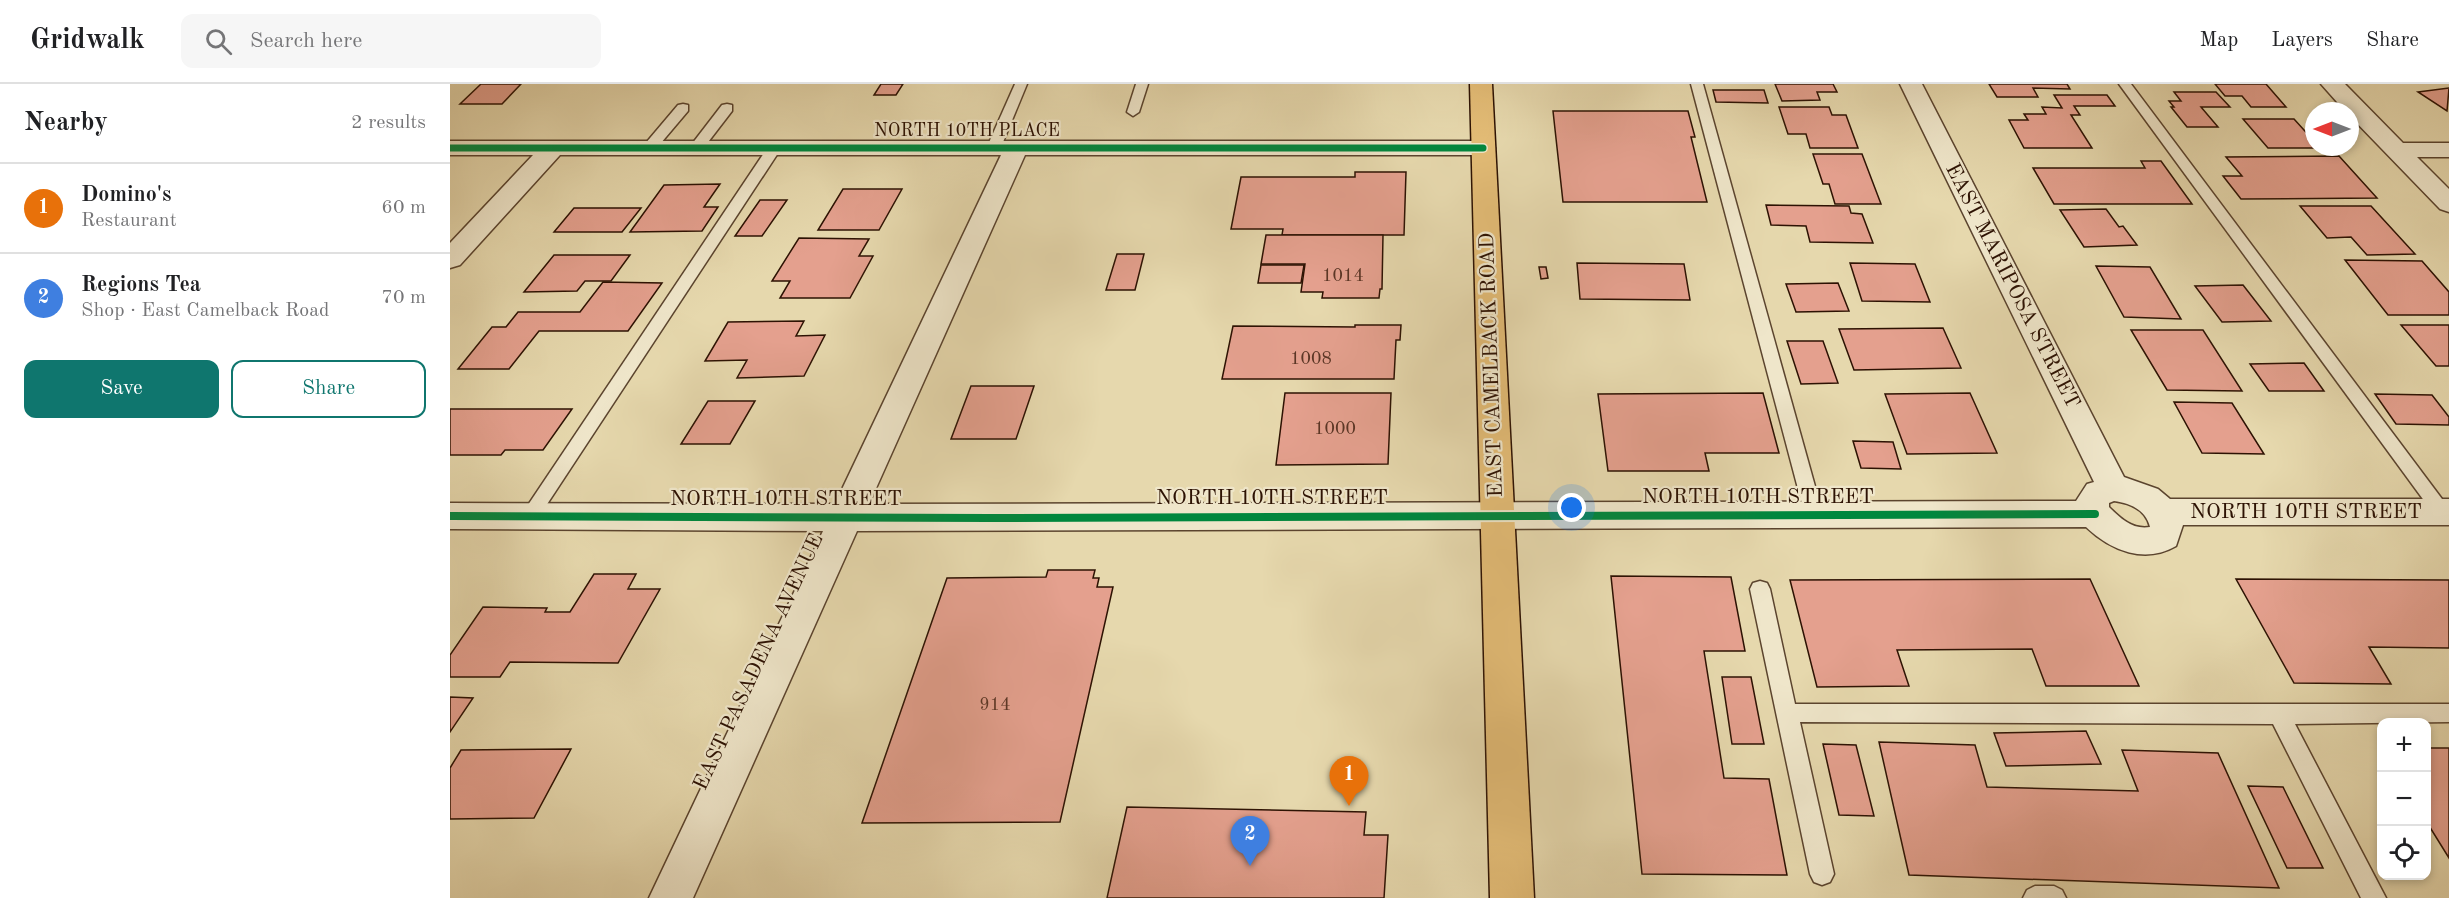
<!DOCTYPE html>
<html lang="en">
<head>
<meta charset="utf-8">
<style>
  :root { --surface:#fff; --page:#f6f6f6; --text:#202124; --muted:#757577; --line:#e0e0e0; --accent:#0f766e }
  body { margin:0; font-family:"Old Standard TT",serif; background:var(--page); color:var(--text) }
  .controls { position:absolute; right:18px; bottom:18px; display:grid; overflow:hidden; border-radius:12px; box-shadow:0 3px 9px #0003 }
  .controls button { width:54px; height:54px; display:grid; place-items:center; padding:0; border:0; border-bottom:2px solid var(--line); background:var(--surface); color:var(--text); font:30px sans-serif }
  .compass { position:absolute; left:1855px; top:18px; width:54px; height:54px; border-radius:50%; background:var(--surface); box-shadow:0 3px 9px #0003; rotate:270deg }
  .you { position:absolute; left:1122px; top:424px; width:21px; height:21px; margin:-15px; border:4px solid #fff; border-radius:50%; background:#1a73e8; box-shadow:0 0 0 9px #1a73e833 }
  .badge { display:grid; place-items:center; width:39px; height:39px; border-radius:50%; background:var(--accent); color:#fff; font-size:20px; font-weight:700 }
  .pin { position:absolute; translate:-50% -50px; filter:drop-shadow(0 2px 3px #0008) }
  .pin::after { content:''; position:absolute; top:32px; width:21px; height:18px; background:inherit; clip-path:polygon(0 0,100% 0,50% 100%) }
  .list { margin:0; padding:0; list-style:none }
  h2 { display:flex; justify-content:space-between; align-items:center; height:78px; margin:0; padding:0 24px; font-size:26px }
  h2 small { font-size:20px; font-weight:400; color:var(--muted) }
  .list li { display:grid; grid-template-columns:39px 1fr auto; gap:18px; align-items:center; box-sizing:border-box; height:90px; padding:0 24px; border-top:2px solid var(--line) }
  .list b { display:block; font-size:22px; white-space:nowrap }
  .list p { margin:0; font-size:20px; white-space:nowrap; color:var(--muted) }
  .list em { font-size:20px; font-style:normal; color:var(--muted) }
  .actions { display:flex; gap:12px; padding:18px 24px }
  .actions a { flex:1; padding:14px 0; border:2px solid var(--accent); border-radius:12px; text-align:center; font-size:21px; color:var(--accent) }
  .actions .main { background:var(--accent); color:#fff }
  .icon { flex:none; width:33px; height:33px; fill:none; stroke:currentColor; stroke-width:2; stroke-linecap:round; stroke-linejoin:round }
  .map { position:relative; flex:none; width:1999px; height:814px; overflow:hidden }
  header { display:flex; align-items:center; gap:36px; box-sizing:border-box; height:84px; padding:0 30px; background:var(--surface); border-bottom:2px solid var(--line) }
  header strong { font-size:28px }
  nav { display:flex; gap:33px; margin-inline-start:auto; font-size:21px }
  .search { width:420px; height:54px; background:var(--page); display:flex; align-items:center; gap:15px; box-sizing:border-box; padding:0 21px; border-radius:12px; color:var(--muted); font-size:22px }
  main { display:flex }
  aside { flex:1; background:var(--surface) }
  .map>svg:first-child { display:block }
  .building { fill:#e4a08e; stroke:#2d1203; stroke-width:1.5 }
  .lines { fill:none; stroke-linecap:round; stroke-linejoin:round }
  .lane-casing { stroke:#5b442e; stroke-width:3 }
  .street-casing { stroke:#5b442e; stroke-width:3 }
  .primary-casing { stroke:#2d1203; stroke-width:3 }
  .lane { fill:#efe6ca; fill-rule:evenodd }
  .street { fill:#efe6ca; fill-rule:evenodd }
  .primary { fill:#e3bc76; fill-rule:evenodd }
  .cycleway-far1-casing { stroke:#efe6ca; stroke-width:10 }
  .cycleway-casing { stroke:#efe6ca; stroke-width:12 }
  .cycleway-far1 { stroke:#00873e; stroke-width:7 }
  .cycleway { stroke:#00873e; stroke-width:8 }
  .labels { text-anchor:middle; dominant-baseline:central; stroke-width:4.5; stroke-linejoin:round; paint-order:stroke }
  .far-street-label { font-size:18px; fill:#2d1203; stroke:#efe6ca }
  .number-label { font-size:18px; fill:#5b3626 }
  .street-label { font-size:21px; fill:#2d1203; stroke:#efe6ca }
</style>
</head>
<body>
<header>
<strong>Gridwalk</strong>
<div class="search"><svg class="icon" aria-label="search" viewBox="0 0 24 24"><circle cx="10" cy="10" r="6"/><path d="M15 15l6 6"/></svg>Search here</div>
<nav><a>Map</a><a>Layers</a><a>Share</a></nav>
</header>
<main>
<aside>
<h2>Nearby<small>2 results</small></h2>
<ul class="list">
<li><span class="badge" style="background:#e8710a">1</span><div><b>Domino's</b><p>Restaurant</p></div><em>60 m</em></li>
<li><span class="badge" style="background:#3f7fe0">2</span><div><b>Regions Tea</b><p>Shop · East Camelback Road</p></div><em>70 m</em></li>
</ul>
<div class="actions"><a class="main">Save</a><a>Share</a></div>
</aside>
<div class="map">
<svg width="1999" height="814" viewBox="0 0 1999 814">
  <rect width="100%" height="100%" fill="#e6d8ad"/>
  <filter id="stains"><feTurbulence type="fractalNoise" baseFrequency=".00333" numOctaves="4"/><feColorMatrix values="0 0 0 0 .2 0 0 0 0 .09 0 0 0 0 .02 0 0 0 .5 -.17"/></filter>
  <radialGradient id="worn" r=".72"><stop offset=".6" stop-color="#630" stop-opacity="0"/><stop offset="1" stop-color="#630" stop-opacity=".3"/></radialGradient>
  <!-- building -->
  <g class="building">
    <path d="M31 0H71L52 20H10Z"/>
    <path d="M431 0H453L446 11H424Z"/>
    <path d="M1325 0H1383L1387 8H1367L1370 16 1332 17Z"/>
    <path d="M1539 0H1617L1620 5 1583 4 1588 13H1547Z"/>
    <path d="M1765 0H1816L1836 23H1801L1792 12H1775Z"/>
    <path d="M1999 4 1997 27 1968 8Z"/>
    <path d="M1263 6H1314L1318 19 1266 18Z"/>
    <path d="M1724 8H1766L1780 23H1751L1768 43H1737L1721 23H1724L1719 17H1731Z"/>
    <path d="M1604 11H1657L1665 22H1624L1630 31H1621L1642 64H1574L1559 36H1578L1574 30H1596L1592 23 1612 24Z"/>
    <path d="M1329 23H1379L1382 31H1396L1408 64H1360L1356 50H1338Z"/>
    <path d="M1103 27H1238L1245 53H1241L1257 118H1113Z"/>
    <path d="M1793 35H1844L1864 57V63L1870 64H1818Z"/>
    <path d="M1363 70H1412L1431 120H1385L1379 100H1373Z"/>
    <path d="M1889 72 1927 114 1791 115 1773 92H1792L1776 73Z"/>
    <path d="M1691 77H1711L1742 120H1604L1583 84H1695Z"/>
    <path d="M905 88H956L954 151H832L833 145H781L791 93H905Z"/>
    <path d="M270 100 254 123H268L252 147 180 148 214 101Z"/>
    <path d="M393 105H452L429 146H368Z"/>
    <path d="M310 116H337L312 152H285Z"/>
    <path d="M1316 121 1399 122 1401 129 1412 130 1423 159 1360 158 1356 142 1321 141Z"/>
    <path d="M1850 122H1921L1965 170 1917 171 1901 153 1877 154Z"/>
    <path d="M124 124H191L172 148H104Z"/>
    <path d="M1656 125 1669 143 1673 142 1687 161 1634 163 1610 126Z"/>
    <path d="M816 151H933L932 205H930L929 214H872L873 208H851L855 180H811Z"/>
    <path d="M349 154 419 155 409 172H423L400 214H330L340 197H322Z"/>
    <path d="M667 170H694L685 206H656Z"/>
    <path d="M104 171H180L161 197H135L127 207 74 208Z"/>
    <path d="M1895 176 1972 177 1999 208V231H1938Z"/>
    <path d="M1127 179 1234 180 1240 216 1130 215Z"/>
    <path d="M1400 179 1465 180 1480 218 1412 217Z"/>
    <path d="M811 181H854L851 199H808Z"/>
    <path d="M1646 182 1700 183 1731 235 1674 233Z"/>
    <path d="M1089 183H1096L1098 194 1091 195Z"/>
    <path d="M153 198 212 199 178 247H89L59 285H8L42 243H56L68 228H130Z"/>
    <path d="M1388 199 1399 227 1346 228 1336 200Z"/>
    <path d="M1793 201 1821 237 1772 238 1745 202Z"/>
    <path d="M354 237 346 252 375 251 354 292 287 294 297 276 255 277 278 238Z"/>
    <path d="M905 241H951L950 256H946L944 295H772L783 242 905 243Z"/>
    <path d="M1951 241H1999V282H1986Z"/>
    <path d="M1493 244 1511 284 1404 286 1389 245Z"/>
    <path d="M1681 246H1753L1792 307 1717 306Z"/>
    <path d="M1337 257H1373L1388 299 1351 300Z"/>
    <path d="M1854 279 1874 307H1819L1800 280Z"/>
    <path d="M521 302H584L566 355H501Z"/>
    <path d="M835 309H941L938 380 826 381Z"/>
    <path d="M1313 309 1329 369H1255L1259 387H1158L1148 310Z"/>
    <path d="M1520 309 1547 369 1457 370 1435 310Z"/>
    <path d="M1925 310 1982 311 1999 333V341L1946 340Z"/>
    <path d="M258 317H305L280 360H231Z"/>
    <path d="M1724 318 1782 319 1814 370 1752 369Z"/>
    <path d="M0 325H122L93 366H55L51 371H0Z"/>
    <path d="M1403 357 1443 358 1451 385 1411 384Z"/>
    <path d="M598 486H645L643 494H649L647 503H663L610 738 412 739 497 494 596 493Z"/>
    <path d="M144 490H186L178 505H210L168 579 60 578 50 593H0V571L33 523 97 524 95 528H120Z"/>
    <path d="M1161 492 1281 493 1295 567H1254L1274 694 1319 695 1337 791 1192 790Z"/>
    <path d="M1640 495 1689 602H1596L1582 565 1447 566 1459 602 1367 603 1340 496Z"/>
    <path d="M1786 495 1999 496V564L1919 563 1941 600 1844 599Z"/>
    <path d="M1272 593H1301L1314 660H1282Z"/>
    <path d="M0 613 23 614 0 648Z"/>
    <path d="M1636 647 1651 680 1556 682 1544 649Z"/>
    <path d="M1429 658 1525 661 1537 703 1688 707 1672 666 1768 669 1829 804 1459 791Z"/>
    <path d="M1373 660 1406 661 1424 732 1389 731Z"/>
    <path d="M1976 664H1999V774L1976 737Z"/>
    <path d="M121 665 84 734 0 735V684L11 666Z"/>
    <path d="M1798 702 1833 703 1873 784H1837Z"/>
    <path d="M677 723 916 728 914 751H938L934 814H657Z"/>
  </g>
  <g class="lines">
    <defs>
      <g id="lane">
        <path d="M565 0H577L551 63 544 67 539 66 537 63Z"/>
        <path d="M686 0H698L689 28 683 32 677 28Z"/>
        <path d="M1241 0H1253L1373 431 1370 436H1358L1355 431Z"/>
        <path d="M1669 0H1681L1998 423V433H1986Z"/>
        <path d="M233 20 238 21V27L205 66H195V60L228 21Z"/>
        <path d="M277 20 282 21V27L252 66H242V60L272 21Z"/>
        <path d="M325 59 332 63 86 437H74L71 432 74 427 318 63Z"/>
        <path d="M1310 497 1317 499 1320 505 1345 620H1999V638L1845 640 1936 814H1911L1823 640 1350 638 1384 790 1380 798 1372 801 1364 798 1360 790 1300 505 1303 499Z"/>
        <path d="M1585 802H1604L1612 806 1616 814H1573L1577 806Z"/>
      </g>
      <g id="street">
        <path d="M1450 0H1472L1674 393 1708 405 1720 415H1999V441H1733L1726 462C1695 480 1661 467 1636 443L407 447 243 814H199L373 447 0 445V419L385 420 551 71H110L10 181 0 184V159L83 71H0V57H1033L1042 59 1045 64 1042 69 1033 71H575L419 420 1626 417 1637 400 1644 398ZM1664 417C1680 419 1696 426 1700 443 1683 446 1671 435 1659 423V419Z"/>
        <path d="M1871 0H1895L1953 59H1999V73H1967L1999 105V128L1990 125 1900 32V27H1895Z"/>
      </g>
      <path id="primary" d="M1020 0H1042L1084 814H1040Z"/>
    </defs>
    <!-- lane casing -->
    <use href="#lane" class="lane-casing"/>
    <!-- street casing -->
    <use href="#street" class="street-casing"/>
    <!-- primary casing -->
    <use href="#primary" class="primary-casing"/>
    <!-- lane -->
    <use href="#lane" class="lane"/>
    <!-- street -->
    <use href="#street" class="street"/>
    <!-- primary -->
    <use href="#primary" class="primary"/>
    <defs>
      <path id="cycleway-far1" d="M0 64H1033"/>
      <path id="cycleway" d="M0 432 540 434 1645 430"/>
    </defs>
    <!-- cycleway-far1 casing -->
    <use href="#cycleway-far1" class="cycleway-far1-casing"/>
    <!-- cycleway casing -->
    <use href="#cycleway" class="cycleway-casing"/>
    <!-- cycleway-far1 -->
    <use href="#cycleway-far1" class="cycleway-far1"/>
    <!-- cycleway -->
    <use href="#cycleway" class="cycleway"/>
  </g>
  <g class="labels">
    <!-- far-street labels -->
    <g class="far-street-label">
      <text x="517" y="47">NORTH 10TH PLACE</text>
    </g>
    <!-- number labels -->
    <g class="number-label">
      <text x="893" y="192">1014</text>
      <text x="861" y="275">1008</text>
      <text x="885" y="345">1000</text>
      <text x="545" y="621">914</text>
    </g>
    <!-- street labels -->
    <g class="street-label">
      <text transform="translate(1562 202) rotate(63)">EAST MARIPOSA STREET</text>
      <text transform="translate(1042 281) rotate(-92)">EAST CAMELBACK ROAD</text>
      <text x="1308" y="413">NORTH 10TH STREET</text>
      <text x="822" y="414">NORTH 10TH STREET</text>
      <text x="336" y="415">NORTH 10TH STREET</text>
      <text x="1856" y="428">NORTH 10TH STREET</text>
      <text transform="translate(309 578) rotate(-65)">EAST PASADENA AVENUE</text>
    </g>
  </g>
  <rect width="100%" height="100%" filter="url(#stains)"/>
  <rect width="100%" height="100%" fill="url(#worn)"/>
</svg>
<div class="controls">
<button>+</button>
<button>−</button>
<button><svg class="icon" aria-label="locate" viewBox="0 0 24 24"><circle cx="12" cy="12" r="6"/><path d="M12 2v4M12 18v4M2 12h4M18 12h4"/></svg></button>
</div>
<svg class="compass" viewBox="-18 -18 36 36"><path d="M0-13l5 13h-10z" fill="#e53935"/><path d="M0 13l5-13h-10z" fill="#757577"/></svg>
<div class="you"></div>
<div class="pin badge" style="left:899px;top:722px;background:#e8710a">1</div>
<div class="pin badge" style="left:800px;top:782px;background:#3f7fe0">2</div>
</div>
</main>
</body>
</html>
